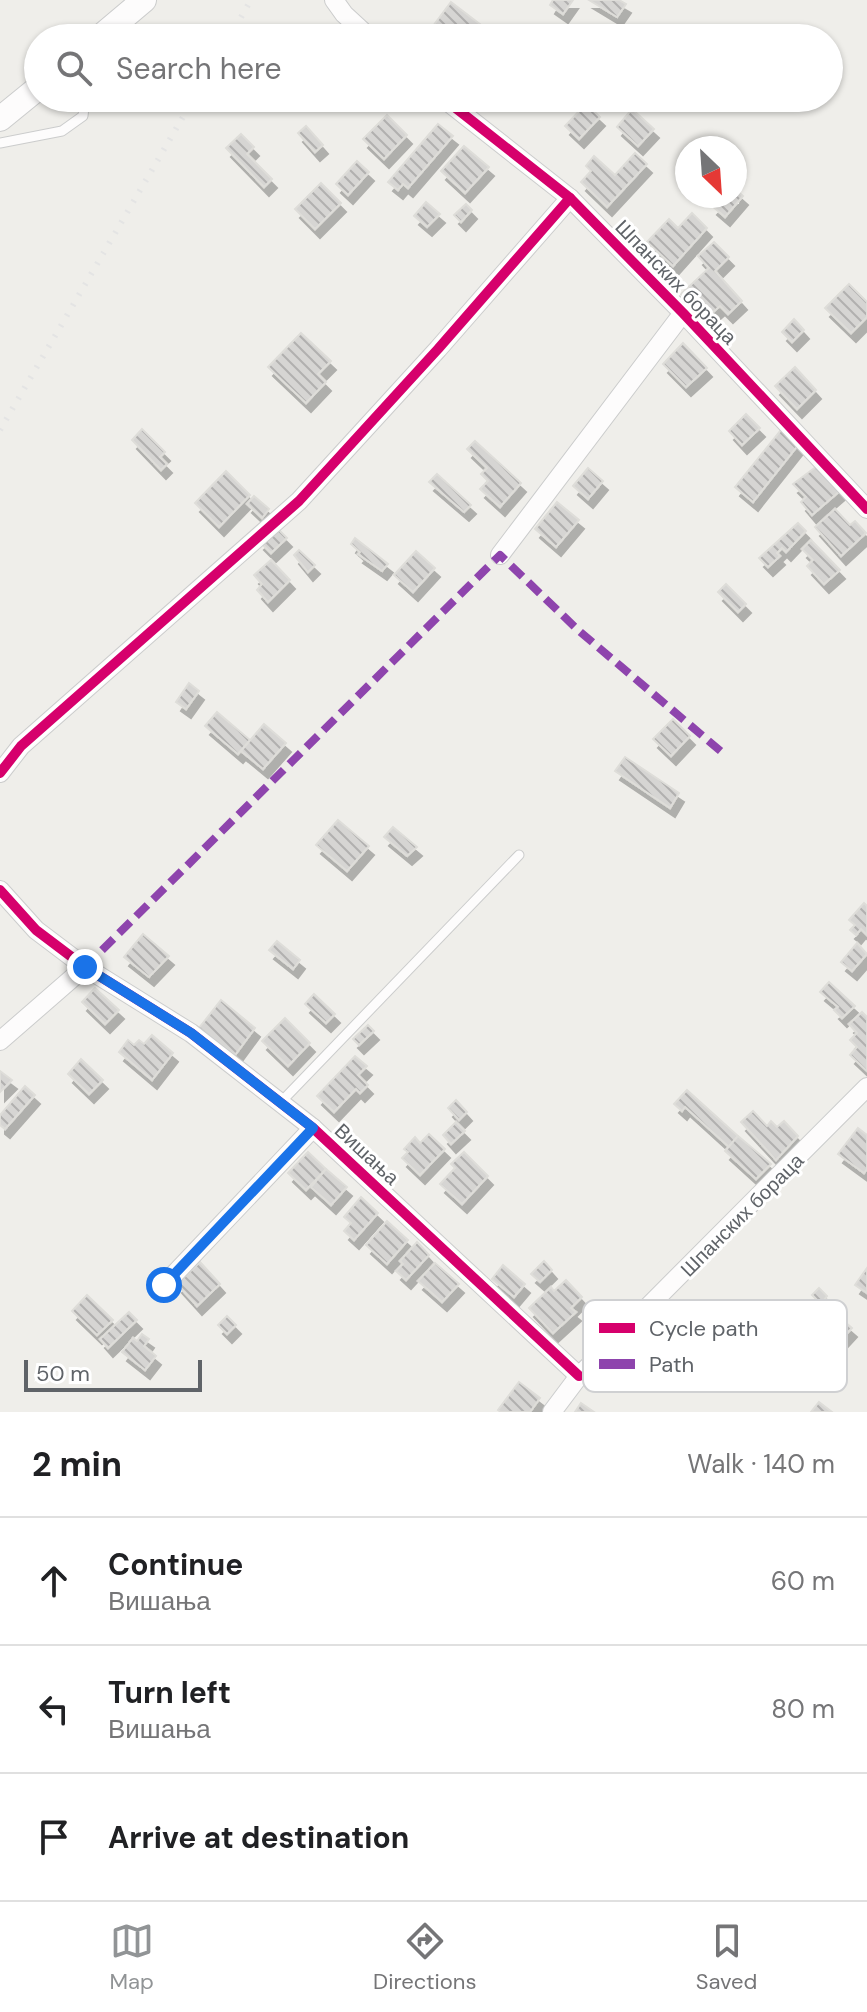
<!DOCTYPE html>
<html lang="en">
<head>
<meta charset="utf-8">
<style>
  :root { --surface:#fff; --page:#f2f2f2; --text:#202124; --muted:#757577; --line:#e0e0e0; --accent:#919496 }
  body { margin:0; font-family:"DM Sans",sans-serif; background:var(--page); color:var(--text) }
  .compass { position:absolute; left:675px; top:136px; width:72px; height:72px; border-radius:50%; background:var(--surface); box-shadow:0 2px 6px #0004; rotate:155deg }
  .scale { position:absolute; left:24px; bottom:20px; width:178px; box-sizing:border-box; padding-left:8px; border:4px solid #5f6368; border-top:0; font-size:22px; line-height:28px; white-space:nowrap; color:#5f6368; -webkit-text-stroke:6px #fff; paint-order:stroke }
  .stop { position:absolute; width:24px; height:24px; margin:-18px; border:6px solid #1a73e8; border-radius:50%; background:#fff }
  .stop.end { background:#1a73e8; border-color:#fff; box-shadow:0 2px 8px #0008 }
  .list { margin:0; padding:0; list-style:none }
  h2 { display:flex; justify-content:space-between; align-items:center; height:104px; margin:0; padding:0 32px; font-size:34px }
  h2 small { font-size:26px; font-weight:400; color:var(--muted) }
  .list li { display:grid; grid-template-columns:52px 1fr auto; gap:24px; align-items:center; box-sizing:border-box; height:128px; padding:0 32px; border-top:2px solid var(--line) }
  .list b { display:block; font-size:30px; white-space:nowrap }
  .list p { margin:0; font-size:26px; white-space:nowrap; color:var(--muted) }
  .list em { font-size:26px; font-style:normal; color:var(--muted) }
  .icon { flex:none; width:44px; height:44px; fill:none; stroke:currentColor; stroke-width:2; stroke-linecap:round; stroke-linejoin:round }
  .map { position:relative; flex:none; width:867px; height:1412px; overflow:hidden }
  .search { position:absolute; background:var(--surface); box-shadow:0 2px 6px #0004; left:24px; right:24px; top:24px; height:88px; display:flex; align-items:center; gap:20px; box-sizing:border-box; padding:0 28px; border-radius:44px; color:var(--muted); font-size:30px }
  .sheet { height:488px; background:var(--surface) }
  nav { display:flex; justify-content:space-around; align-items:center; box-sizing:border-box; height:112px; border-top:2px solid var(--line); background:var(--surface); font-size:22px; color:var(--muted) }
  nav a { display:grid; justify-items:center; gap:4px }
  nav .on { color:var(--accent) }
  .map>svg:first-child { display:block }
  .building { fill:url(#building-back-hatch); stroke:#deddd9; stroke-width:2; filter:url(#shadow) }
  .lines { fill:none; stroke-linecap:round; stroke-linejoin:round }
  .service-casing { stroke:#cbcccc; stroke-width:11 }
  .minor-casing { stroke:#cbcccc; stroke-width:20 }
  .tertiary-casing { stroke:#cbcccc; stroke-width:26 }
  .service { stroke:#fdfcfc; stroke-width:9 }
  .minor { stroke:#fdfcfc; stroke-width:18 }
  .tertiary { stroke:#fdfcfc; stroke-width:24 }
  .rail { stroke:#e4e4e4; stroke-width:6; stroke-dasharray:2 10; stroke-linecap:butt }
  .quiet { stroke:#8e44ad; stroke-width:8; stroke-dasharray:16 8; stroke-linecap:butt }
  .cycleway-casing { stroke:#fff; stroke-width:15 }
  .cycleway { stroke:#d6006c; stroke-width:10 }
  .route { stroke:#1a73e8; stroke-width:10 }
  .labels { text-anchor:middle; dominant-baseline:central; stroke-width:6; stroke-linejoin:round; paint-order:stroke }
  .street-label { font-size:20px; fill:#5f6368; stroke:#fff }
  .key { fill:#fff; stroke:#cfd0d2; stroke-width:2 }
  .key-label { font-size:22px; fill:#5f6368 }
</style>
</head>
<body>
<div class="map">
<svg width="867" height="1412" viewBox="0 0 867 1412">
  <defs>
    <pattern id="building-back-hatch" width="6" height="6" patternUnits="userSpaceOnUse" patternTransform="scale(2)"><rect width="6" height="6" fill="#d6d5d3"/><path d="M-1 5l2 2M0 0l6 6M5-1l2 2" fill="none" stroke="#b1b0af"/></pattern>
    <filter id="shadow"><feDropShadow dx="5" dy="9" stdDeviation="0" flood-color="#0004"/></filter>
  </defs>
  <rect width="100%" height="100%" fill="#efeeea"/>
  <!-- building -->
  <g class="building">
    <path d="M553 0H573L563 14 550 5Z"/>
    <path d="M589 0H619L626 4 617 17Z"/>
    <path d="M451 2 481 25 471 38H441L430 30Z"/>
    <path d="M586 104 600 117 579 139 565 126Z"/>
    <path d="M632 109 654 129 638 146 617 127Z"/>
    <path d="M387 115 407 135 384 159 363 139Z"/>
    <path d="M438 124 453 136 408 188 403 184 398 190 388 182Z"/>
    <path d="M306 126 323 145 315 152 298 133Z"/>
    <path d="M241 134 254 147 247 154 272 179 264 187 226 148Z"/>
    <path d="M464 146 489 167 465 193 441 171Z"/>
    <path d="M635 153 647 164 607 207 581 182 591 171 586 166 594 156 615 175Z"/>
    <path d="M357 161 369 172 348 195 336 184Z"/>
    <path d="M321 183 341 203 315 229 295 209Z"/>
    <path d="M735 189 743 196 725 217 712 206 721 196H735Z"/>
    <path d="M426 202 440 214 427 227 414 216Z"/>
    <path d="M466 204 472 210 461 222 454 215Z"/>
    <path d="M692 213 707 228 673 266 647 242 669 219 678 228Z"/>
    <path d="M714 242 729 257 715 271 742 301 728 314 720 306 704 320 681 294 709 268 698 256Z"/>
    <path d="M849 284 867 302V317L851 333 825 308Z"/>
    <path d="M794 319 804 330 792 342 782 332Z"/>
    <path d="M301 333 331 361 318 374 326 382 306 403 268 367Z"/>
    <path d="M683 343 707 368 686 387 663 364Z"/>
    <path d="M795 367 816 390 797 409 775 386Z"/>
    <path d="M746 414 760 428 742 445 729 431Z"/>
    <path d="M142 429 165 452 160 457 167 464 161 470 132 440Z"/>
    <path d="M781 430 799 444 753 502 735 487Z"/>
    <path d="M475 441 521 483 500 507 480 489 488 481 481 474 487 468 467 449Z"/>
    <path d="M817 466 841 490 812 515 801 502 806 497 793 484Z"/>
    <path d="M588 468 603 481 588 499 573 486Z"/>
    <path d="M226 471 250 495 219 527 195 503Z"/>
    <path d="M437 474 471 505 464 512 429 482Z"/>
    <path d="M254 496 269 509 262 518 247 504Z"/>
    <path d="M557 502 579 520 556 547 535 529Z"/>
    <path d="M835 509 850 525 855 521 866 533 841 556 815 527Z"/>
    <path d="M798 523 806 531 786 552 782 548 777 553 780 556 768 567 759 558Z"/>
    <path d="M275 526 287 538 271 553 259 541Z"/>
    <path d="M355 538 388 564 382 571 358 554 360 552 351 544Z"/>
    <path d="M811 540 840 570 824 584 807 566 813 560 802 549Z"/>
    <path d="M299 550 315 565 308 572 294 555Z"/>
    <path d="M416 551 435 568 413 592 394 575Z"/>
    <path d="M271 560 290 580 268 602 257 590 262 584 254 575Z"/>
    <path d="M726 584 746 604 738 612 718 592Z"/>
    <path d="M189 683 199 691 186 709 176 702Z"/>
    <path d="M217 712 250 740 238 754 205 726Z"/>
    <path d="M673 719 690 736 671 756 653 739Z"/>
    <path d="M264 724 286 743 263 769 241 751Z"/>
    <path d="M625 757 679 793 670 808 615 771Z"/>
    <path d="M338 820 369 846 347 871 316 845Z"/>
    <path d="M393 827 417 847 407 856 384 837Z"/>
    <path d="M864 903 867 906V935L861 929 856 935 850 930 855 925 849 920Z"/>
    <path d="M143 934 169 956 149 977 124 957Z"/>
    <path d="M277 941 300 960 293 969 269 950Z"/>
    <path d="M857 943 867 954 852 971 841 962Z"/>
    <path d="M829 982 855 1006 842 1018 834 1010 838 1007 820 992Z"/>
    <path d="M95 988 119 1010 105 1024 82 1002Z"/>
    <path d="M314 994 335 1014 326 1023 305 1004Z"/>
    <path d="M221 1000 255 1028 235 1055 199 1028Z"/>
    <path d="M862 1012 867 1017V1071L850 1055 857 1047 850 1040 857 1033 849 1024Z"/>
    <path d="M285 1018 310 1043 288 1066 262 1041Z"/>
    <path d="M368 1025 374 1031 359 1045 353 1039Z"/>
    <path d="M152 1035 173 1053 152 1080 119 1052 128 1040 134 1045 139 1040 144 1044Z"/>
    <path d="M355 1056 367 1066 358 1075 368 1085 360 1093 356 1089 334 1112 317 1096Z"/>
    <path d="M81 1059 103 1080 89 1094 68 1074Z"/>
    <path d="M0 1071 12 1080 0 1092Z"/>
    <path d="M25 1086 35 1095 5 1129 0 1125V1115Z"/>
    <path d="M687 1090 738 1136 729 1147 685 1107 682 1111 674 1104Z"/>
    <path d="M456 1100 467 1112 459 1120 448 1108Z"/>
    <path d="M753 1111 767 1126 771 1121 777 1127 784 1121 798 1136 776 1160 741 1122Z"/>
    <path d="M456 1122 465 1131 451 1144 443 1135Z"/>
    <path d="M858 1128 867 1135V1169L864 1173 838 1154Z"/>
    <path d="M429 1134 445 1149 420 1175 402 1158 408 1152 404 1149 415 1137 420 1143Z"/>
    <path d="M738 1136 771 1164 756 1179 725 1151Z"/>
    <path d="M308 1152 326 1169 306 1190 288 1173Z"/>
    <path d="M464 1152 488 1176 462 1204 440 1184 455 1168 451 1164Z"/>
    <path d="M326 1169 347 1187 331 1205 311 1187Z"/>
    <path d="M361 1197 378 1213 354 1240 344 1231 351 1223 344 1217Z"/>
    <path d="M387 1221 408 1240 387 1264 366 1245Z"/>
    <path d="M417 1242 429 1255 406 1280 396 1271 403 1264 400 1261Z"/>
    <path d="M544 1261 552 1270 540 1282 531 1274Z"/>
    <path d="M200 1262 220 1284 197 1306 177 1284Z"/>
    <path d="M435 1263 459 1284 442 1302 418 1281Z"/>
    <path d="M503 1265 525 1284 514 1297 492 1279Z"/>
    <path d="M867 1268V1293L855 1285Z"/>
    <path d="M566 1280 582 1297 571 1308 576 1312 553 1333 529 1308 551 1287 554 1291Z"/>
    <path d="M819 1288 827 1296 821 1304 812 1295Z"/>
    <path d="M87 1295 113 1320 97 1335 72 1311Z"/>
    <path d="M829 1308 852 1328 828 1354 811 1338 823 1325 818 1320Z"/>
    <path d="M129 1312 137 1320 108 1348 100 1339Z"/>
    <path d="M227 1316 236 1325 227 1334 218 1325Z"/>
    <path d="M142 1334 149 1339 144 1346 156 1356 145 1370 122 1352 133 1338 137 1341Z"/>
    <path d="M519 1382 540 1398 530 1412H501L498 1410Z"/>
    <path d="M819 1402 832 1412H811Z"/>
    <path d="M581 1403 594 1412H575Z"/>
  </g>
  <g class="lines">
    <defs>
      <g id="service">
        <path d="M0 143 62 131 83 116 85 98"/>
        <path d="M281 1102 519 855"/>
      </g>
      <g id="minor">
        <path d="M334 0 344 14 370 38"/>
        <path d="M443 98 570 198 683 313 867 509"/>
        <path d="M500 555 683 313"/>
        <path d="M0 773 21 746 299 501 438 349 570 198"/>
        <path d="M0 890 36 930 85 967 191 1033 313 1128 579 1376"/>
        <path d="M0 1041 85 967"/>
        <path d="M164 1285 313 1128"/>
        <path d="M552 1412 579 1376 867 1087"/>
      </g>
      <g id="tertiary">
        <path d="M99 38 144 0"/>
        <path d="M0 119 38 88"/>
      </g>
    </defs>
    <!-- service casing -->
    <use href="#service" class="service-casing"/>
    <!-- minor casing -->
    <use href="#minor" class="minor-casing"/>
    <!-- tertiary casing -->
    <use href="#tertiary" class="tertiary-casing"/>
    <!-- service -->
    <use href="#service" class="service"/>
    <!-- minor -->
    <use href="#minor" class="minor"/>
    <!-- tertiary -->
    <use href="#tertiary" class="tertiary"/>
    <!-- rail -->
    <g class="rail">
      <path d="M229 38 251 0"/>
      <path d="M0 430 194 98"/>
    </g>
    <!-- quiet -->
    <path class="quiet" d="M85 967 500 555 578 630 724 754"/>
    <defs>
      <g id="cycleway">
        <path d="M443 98 570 198 683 313 867 509"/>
        <path d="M0 773 21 746 299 501 438 349 570 198"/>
        <path d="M0 890 36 930 85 967 191 1033 313 1128 579 1376"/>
      </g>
    </defs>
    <!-- cycleway casing -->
    <use href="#cycleway" class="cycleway-casing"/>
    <!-- cycleway -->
    <use href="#cycleway" class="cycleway"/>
  </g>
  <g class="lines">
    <!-- route -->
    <path class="route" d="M85 967 191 1033 313 1128 164 1285"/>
  </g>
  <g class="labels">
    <!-- street labels -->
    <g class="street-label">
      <text transform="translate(676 282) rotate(46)">Шпанских бораца</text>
      <text transform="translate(367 1154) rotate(43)">Вишања</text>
      <text transform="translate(742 1215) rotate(-45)">Шпанских бораца</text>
    </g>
  </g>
  <!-- legend -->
  <rect x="583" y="1300" width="264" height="92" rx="12" class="key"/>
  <rect x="599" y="1323" width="36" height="10" fill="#d6006c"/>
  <rect x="599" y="1359" width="36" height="10" fill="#8e44ad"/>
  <g class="key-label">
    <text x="649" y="1336">Cycle path</text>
    <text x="649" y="1372">Path</text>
  </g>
</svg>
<svg class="compass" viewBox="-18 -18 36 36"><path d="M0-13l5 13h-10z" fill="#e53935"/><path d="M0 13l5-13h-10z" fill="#757577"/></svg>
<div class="scale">50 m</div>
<div class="stop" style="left:164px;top:1285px"></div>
<div class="stop end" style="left:85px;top:967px"></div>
<div class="search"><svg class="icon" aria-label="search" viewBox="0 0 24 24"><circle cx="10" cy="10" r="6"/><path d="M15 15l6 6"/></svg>Search here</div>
</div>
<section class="sheet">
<h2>2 min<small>Walk · 140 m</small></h2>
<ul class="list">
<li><svg class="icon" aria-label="ahead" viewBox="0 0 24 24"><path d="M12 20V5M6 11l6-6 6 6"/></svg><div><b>Continue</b><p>Вишања</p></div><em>60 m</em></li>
<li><svg class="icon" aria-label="left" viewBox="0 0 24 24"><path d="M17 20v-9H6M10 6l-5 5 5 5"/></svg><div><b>Turn left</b><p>Вишања</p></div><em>80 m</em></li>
<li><svg class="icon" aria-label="arrive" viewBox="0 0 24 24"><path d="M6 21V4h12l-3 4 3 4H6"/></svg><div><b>Arrive at destination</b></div></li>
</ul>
</section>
<nav>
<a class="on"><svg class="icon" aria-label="map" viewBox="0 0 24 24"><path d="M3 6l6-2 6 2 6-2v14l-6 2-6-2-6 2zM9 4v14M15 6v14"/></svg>Map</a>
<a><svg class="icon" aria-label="directions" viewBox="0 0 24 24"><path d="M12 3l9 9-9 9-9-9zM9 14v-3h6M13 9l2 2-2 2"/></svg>Directions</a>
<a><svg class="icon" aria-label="saved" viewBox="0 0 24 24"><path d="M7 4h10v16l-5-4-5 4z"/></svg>Saved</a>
</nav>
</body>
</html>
